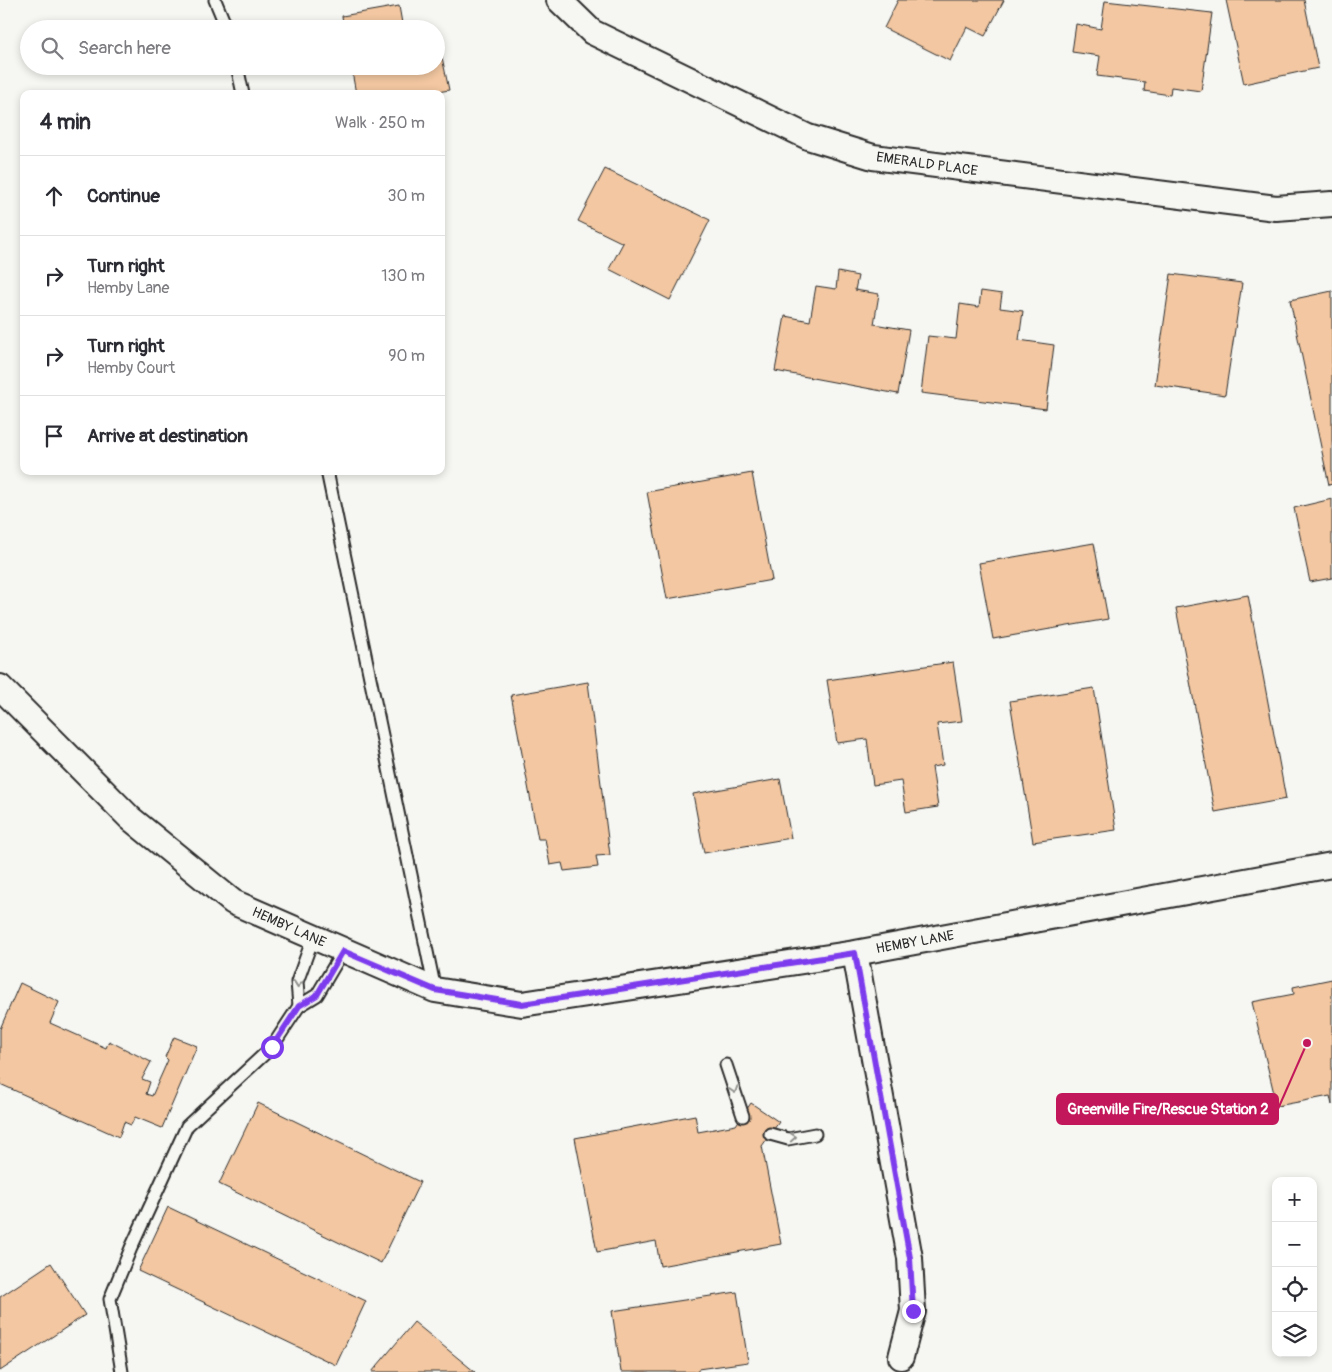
<!DOCTYPE html>
<html lang="en">
<head>
<meta charset="utf-8">
<style>
  :root { --surface:#fff; --page:#f2f2f3; --text:#2b2b33; --muted:#7c7c81; --line:#e1e1e2 }
  body { margin:0; font-family:Pangolin,sans-serif; background:var(--page); color:var(--text) }
  .controls { position:absolute; right:15px; bottom:15px; display:grid; overflow:hidden; border-radius:10px; box-shadow:0 2px 8px #0003 }
  .controls button { width:45px; height:45px; display:grid; place-items:center; padding:0; border:0; border-bottom:1px solid var(--line); background:var(--surface); color:var(--text); font:25px sans-serif }
  .stop { position:absolute; width:15px; height:15px; margin:-11px; border:4px solid #7c3aed; border-radius:50%; background:#fff }
  .stop.end { background:#7c3aed; border-color:#fff; box-shadow:0 1px 5px #0008 }
  .list { margin:0; padding:0; list-style:none }
  h2 { display:flex; justify-content:space-between; align-items:center; height:65px; margin:0; padding:0 20px; font-size:21px }
  h2 small { font-size:16px; font-weight:400; color:var(--muted) }
  .list li { display:grid; grid-template-columns:32px 1fr auto; gap:15px; align-items:center; box-sizing:border-box; height:80px; padding:0 20px; border-top:1px solid var(--line) }
  .list b { display:block; font-size:19px; white-space:nowrap }
  .list p { margin:0; font-size:16px; white-space:nowrap; color:var(--muted) }
  .list em { font-size:16px; font-style:normal; color:var(--muted) }
  .icon { flex:none; width:28px; height:28px; fill:none; stroke:currentColor; stroke-width:2; stroke-linecap:round; stroke-linejoin:round }
  .map { position:relative; flex:none; width:1332px; height:1372px; overflow:hidden }
  .search { position:absolute; background:var(--surface); box-shadow:0 2px 8px #0003; left:20px; top:20px; width:425px; height:55px; display:flex; align-items:center; gap:12px; box-sizing:border-box; padding:0 18px; border-radius:28px; color:var(--muted); font-size:19px }
  .panel { position:absolute; background:var(--surface); box-shadow:0 2px 8px #0003; left:20px; top:90px; width:425px; height:385px; border-radius:10px }
  .map>svg:first-child { display:block }
  .building { fill:#f2c7a1; stroke:#2b2b2b }
  .lines { fill:none; stroke-linecap:round; stroke-linejoin:round }
  .lane-casing { stroke:#2b2b2b; stroke-width:15 }
  .street-casing { stroke:#2b2b2b; stroke-width:28 }
  .lane { stroke:#f6f6f2; stroke-width:11 }
  .street { stroke:#f6f6f2; stroke-width:24 }
  .oneway { stroke:#90908e }
  .route { stroke:#7c3aed; stroke-width:6 }
  .labels { text-anchor:middle; dominant-baseline:central; stroke-width:5; stroke-linejoin:round; paint-order:stroke }
  .street-label { font-size:14px; fill:#2b2b2b; stroke:#f6f6f2 }
  .leader { fill:none; stroke:#c2185b; stroke-width:2 }
  .callout-dot { fill:#c2185b; stroke:#f6f6f2; stroke-width:2 }
  .callout { fill:#c2185b; stroke:#c2185b; stroke-width:2 }
  .callout-label { font-size:15px; text-anchor:middle; font-weight:bold; fill:#fff }
</style>
</head>
<body>
<div class="map">
<svg width="1332" height="1372" viewBox="0 0 1332 1372">
  <rect width="100%" height="100%" fill="#f6f6f2"/>
  <filter id="ink" filterUnits="userSpaceOnUse"><feTurbulence type="fractalNoise" baseFrequency=".02" numOctaves="2"/><feDisplacementMap in="SourceGraphic" scale="10" xChannelSelector="R" yChannelSelector="G"/><feConvolveMatrix kernelMatrix="1 2 1 2 8 2 1 2 1" color-interpolation-filters="sRGB"/></filter>
  <g filter="url(#ink)">
    <!-- building -->
    <g class="building">
      <path d="M898 0H1004L985 36 967 27 950 61 884 28Z"/>
      <path d="M1226 0H1304L1318 68 1244 84Z"/>
      <path d="M1105 1 1212 13 1201 91 1171 87 1170 95 1144 91 1145 82 1097 76 1100 56 1072 52 1076 24 1101 29Z"/>
      <path d="M399 6 403 29H344L342 16Z"/>
      <path d="M436 29 449 90 427 94H356L351 66H436Z"/>
      <path d="M605 169 710 220 670 300 609 269 623 243 578 221Z"/>
      <path d="M838 272 858 276 855 290 879 294 874 324 909 330 898 394 775 371 785 316 810 321 816 286 836 289Z"/>
      <path d="M1171 274 1242 283 1225 395 1155 385Z"/>
      <path d="M981 291 1002 294 1000 308 1023 311 1019 340 1054 345 1046 409 921 393 928 336 956 339 960 304 979 307Z"/>
      <path d="M1332 291V484L1329 485 1290 300Z"/>
      <path d="M752 473 772 580 667 599 647 492Z"/>
      <path d="M1332 499V578L1310 582 1294 508Z"/>
      <path d="M1094 543 1108 619 993 639 979 563Z"/>
      <path d="M1248 595 1286 799 1215 812 1176 608Z"/>
      <path d="M953 662 962 721 937 724 943 765 932 767 938 807 906 812 901 781 873 785 867 739 837 743 827 680Z"/>
      <path d="M588 682 610 855 596 856 598 867 564 871 562 863 550 865 545 839H538L511 695Z"/>
      <path d="M1094 688 1116 830 1033 842 1010 701Z"/>
      <path d="M780 779 791 838 704 853 693 794Z"/>
      <path d="M1332 979V1105L1330 1096 1277 1106 1252 1002 1294 994 1293 987Z"/>
      <path d="M20 983 59 1002 50 1023 106 1048 109 1041 151 1062 142 1079 150 1082 146 1094 152 1096 168 1060 165 1057 174 1037 197 1046 162 1128 135 1117 131 1125 124 1122 119 1137 0 1084V1029Z"/>
      <path d="M258 1103 420 1182 381 1263 219 1184Z"/>
      <path d="M751 1103 779 1122 762 1146 781 1244 660 1266 656 1241 597 1252 575 1138 695 1115 698 1132 736 1125Z"/>
      <path d="M168 1207 366 1301 336 1365 138 1271Z"/>
      <path d="M51 1263 85 1315 0 1371V1297Z"/>
      <path d="M737 1292 748 1362 698 1369V1372H621L612 1311Z"/>
      <path d="M414 1322 475 1372H372Z"/>
    </g>
    <g class="lines">
      <defs>
        <g id="lane">
          <path d="M215 0 227 29"/>
          <path d="M237 66 243 94"/>
          <path d="M327 471 435 990"/>
          <path d="M313 938 297 982 299 1006 317 995 343 951"/>
          <path d="M726 1065 743 1116"/>
          <path d="M770 1134 788 1139 815 1134"/>
          <path d="M122 1372 110 1299 131 1248 187 1126 272 1047 299 1006"/>
        </g>
        <g id="street">
          <path d="M559 0 592 32 808 137 873 157 1276 208 1332 204"/>
          <path d="M0 687 130 818 233 902 435 990 522 1004 855 953 1332 865"/>
          <path d="M855 953 910 1258 913 1311 901 1357"/>
        </g>
      </defs>
      <!-- lane casing -->
      <use href="#lane" class="lane-casing"/>
      <!-- street casing -->
      <use href="#street" class="street-casing"/>
      <!-- lane -->
      <use href="#lane" class="lane"/>
      <!-- street -->
      <use href="#street" class="street"/>
    </g>
    <!-- one-way arrows -->
    <defs><path id="oneway-chevron" d="M-2-3.5L2.5 0L-2 3.5" fill="none" stroke-width="1.6" stroke-linecap="round" stroke-linejoin="round" transform="scale(1.25)"/></defs>
    <g class="oneway">
      <use href="#oneway-chevron" transform="translate(298 984) rotate(95)"/>
      <use href="#oneway-chevron" transform="translate(734 1090) rotate(72)"/>
      <use href="#oneway-chevron" transform="translate(793 1137) rotate(-4)"/>
    </g>
  </g>
  <g class="lines" filter="url(#ink)">
    <!-- route -->
    <path class="route" d="M272 1047 299 1006 317 995 343 951 435 990 522 1004 855 953 910 1258 913 1311"/>
  </g>
  <g class="labels">
    <!-- street labels -->
    <g class="street-label">
      <text transform="translate(927 164) rotate(8)">EMERALD PLACE</text>
      <text transform="translate(289 927) rotate(24)">HEMBY LANE</text>
      <text transform="translate(915 942) rotate(-10)">HEMBY LANE</text>
    </g>
  </g>
  <!-- callouts -->
  <path class="leader" d="M1307 1043L1278 1109"/>
  <circle class="callout-dot" cx="1307" cy="1043" r="5"/>
  <rect class="callout" x="1057" y="1094" width="221" height="30" rx="5"/>
  <g class="callout-label">
    <text x="1168" y="1114">Greenville Fire/Rescue Station 2</text>
  </g>
</svg>
<div class="controls">
<button>+</button>
<button>−</button>
<button><svg class="icon" aria-label="locate" viewBox="0 0 24 24"><circle cx="12" cy="12" r="6"/><path d="M12 2v4M12 18v4M2 12h4M18 12h4"/></svg></button>
<button><svg class="icon" aria-label="layers" viewBox="0 0 24 24"><path d="M12 4l9 5-9 5-9-5zM3 14l9 5 9-5"/></svg></button>
</div>
<div class="stop" style="left:272px;top:1047px"></div>
<div class="stop end" style="left:913px;top:1311px"></div>
<div class="search"><svg class="icon" aria-label="search" viewBox="0 0 24 24"><circle cx="10" cy="10" r="6"/><path d="M15 15l6 6"/></svg>Search here</div>
<section class="panel">
<h2>4 min<small>Walk · 250 m</small></h2>
<ul class="list">
<li><svg class="icon" aria-label="ahead" viewBox="0 0 24 24"><path d="M12 20V5M6 11l6-6 6 6"/></svg><div><b>Continue</b></div><em>30 m</em></li>
<li><svg class="icon" aria-label="right" viewBox="0 0 24 24"><path d="M7 20v-9h11M14 6l5 5-5 5"/></svg><div><b>Turn right</b><p>Hemby Lane</p></div><em>130 m</em></li>
<li><svg class="icon" aria-label="right" viewBox="0 0 24 24"><path d="M7 20v-9h11M14 6l5 5-5 5"/></svg><div><b>Turn right</b><p>Hemby Court</p></div><em>90 m</em></li>
<li><svg class="icon" aria-label="arrive" viewBox="0 0 24 24"><path d="M6 21V4h12l-3 4 3 4H6"/></svg><div><b>Arrive at destination</b></div></li>
</ul>
</section>
</div>
</body>
</html>
